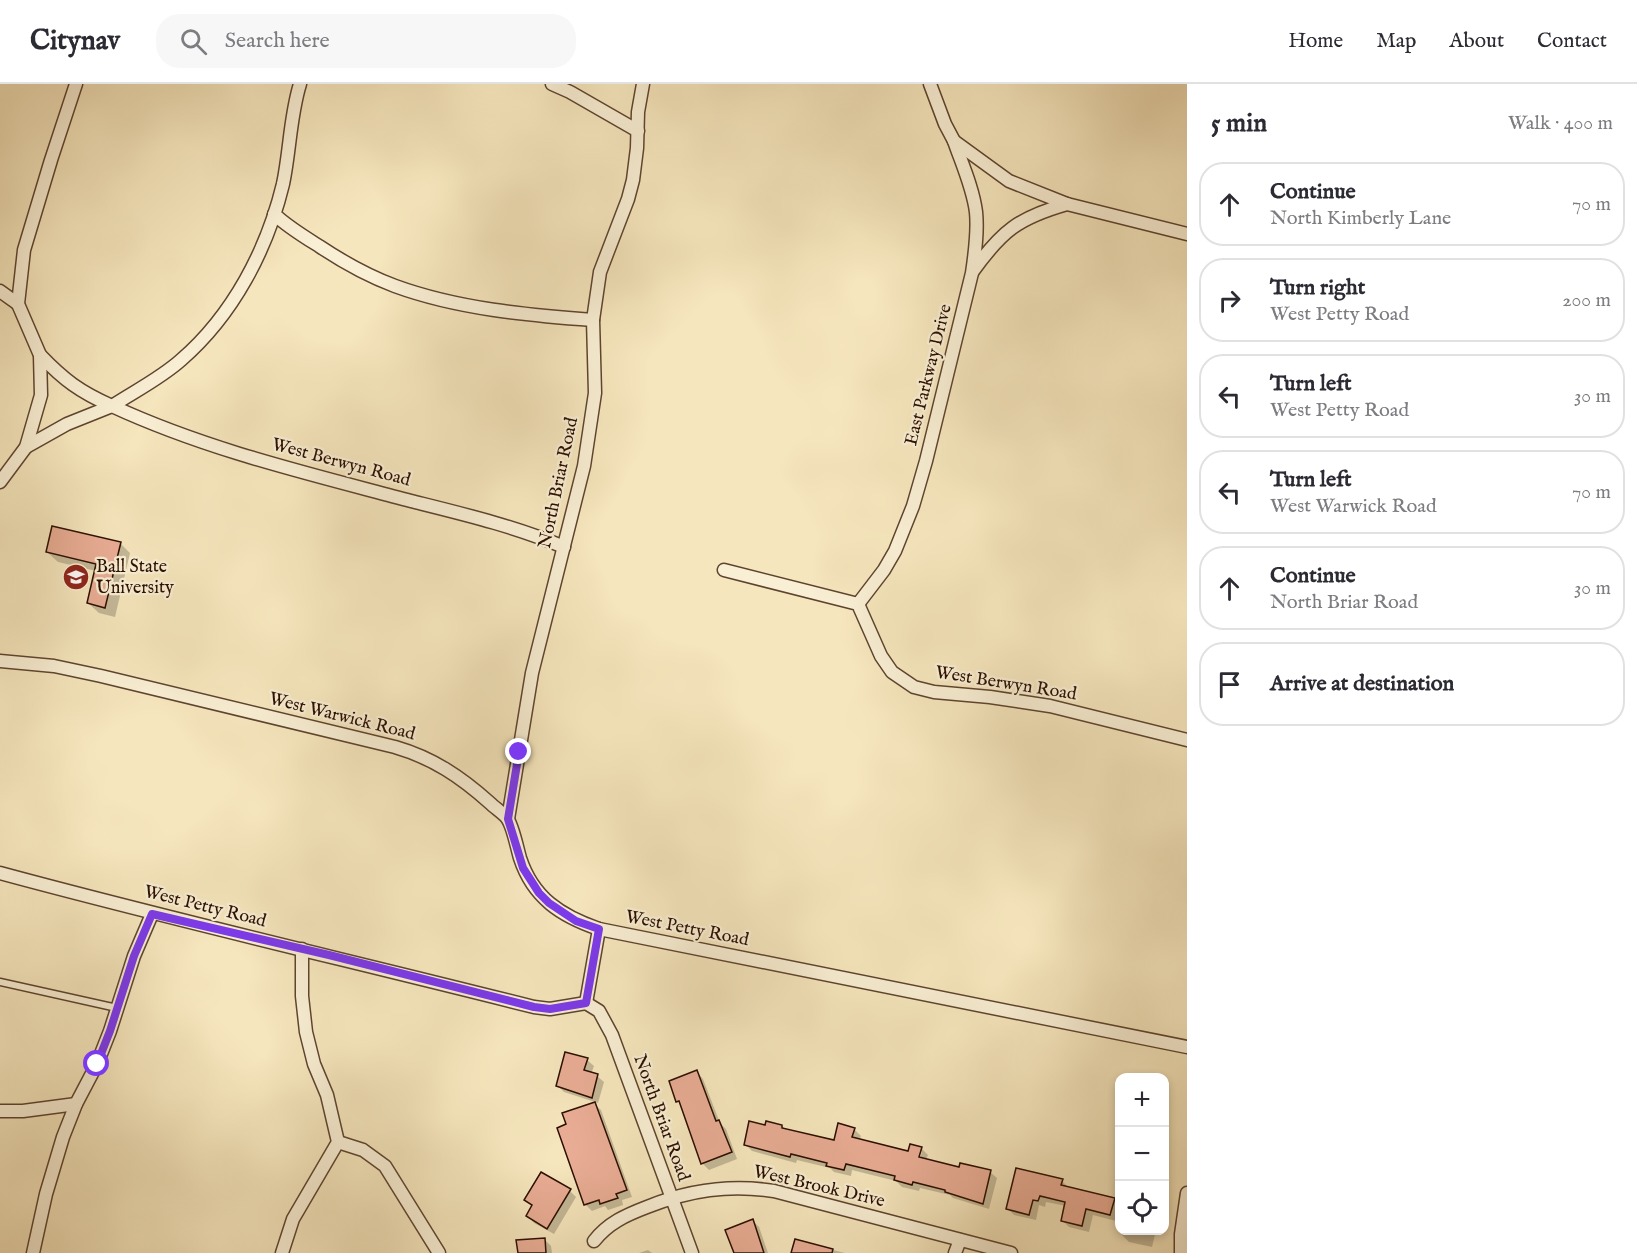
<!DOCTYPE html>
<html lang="en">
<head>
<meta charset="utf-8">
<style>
  :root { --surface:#fff; --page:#f7f7f7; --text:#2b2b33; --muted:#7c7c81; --line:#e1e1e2 }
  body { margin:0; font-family:"IM FELL English",serif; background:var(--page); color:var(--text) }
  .controls { position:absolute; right:18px; bottom:18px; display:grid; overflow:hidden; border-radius:12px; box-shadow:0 3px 9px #0003 }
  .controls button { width:54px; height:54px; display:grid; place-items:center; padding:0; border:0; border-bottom:2px solid var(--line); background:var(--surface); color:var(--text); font:30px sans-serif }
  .stop { position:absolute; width:18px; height:18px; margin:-14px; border:4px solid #7c3aed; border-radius:50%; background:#fff }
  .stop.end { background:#7c3aed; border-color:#fff; box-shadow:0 2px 6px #0008 }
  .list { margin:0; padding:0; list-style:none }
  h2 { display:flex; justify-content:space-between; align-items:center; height:78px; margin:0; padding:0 24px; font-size:26px }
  h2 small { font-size:20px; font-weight:400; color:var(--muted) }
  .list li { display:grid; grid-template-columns:39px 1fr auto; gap:18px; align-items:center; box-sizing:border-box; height:84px; margin:0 12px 12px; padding:0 12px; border:2px solid var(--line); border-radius:24px }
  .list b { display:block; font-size:22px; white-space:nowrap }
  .list p { margin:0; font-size:20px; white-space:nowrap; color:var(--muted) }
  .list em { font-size:20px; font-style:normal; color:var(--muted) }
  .icon { flex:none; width:33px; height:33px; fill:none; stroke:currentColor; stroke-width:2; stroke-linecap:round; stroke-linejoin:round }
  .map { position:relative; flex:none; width:1187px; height:1169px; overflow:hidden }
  header { display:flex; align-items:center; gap:36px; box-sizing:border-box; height:84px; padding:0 30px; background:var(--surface); border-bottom:2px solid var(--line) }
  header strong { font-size:28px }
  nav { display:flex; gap:33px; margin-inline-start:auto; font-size:21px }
  .search { width:420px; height:54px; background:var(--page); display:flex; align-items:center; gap:15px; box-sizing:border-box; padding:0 21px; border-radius:24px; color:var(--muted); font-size:22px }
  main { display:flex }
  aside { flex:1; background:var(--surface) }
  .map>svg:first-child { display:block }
  .shadow { fill:#0003; fill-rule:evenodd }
  .building { fill:#e9ad95; stroke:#2b0e00; stroke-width:1.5 }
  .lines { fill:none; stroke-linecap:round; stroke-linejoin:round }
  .lane-casing { stroke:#5e442f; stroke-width:9 }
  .street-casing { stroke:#5e442f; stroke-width:15 }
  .lane { stroke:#f9efd4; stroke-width:6 }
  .street { stroke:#f9efd4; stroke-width:12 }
  .route { stroke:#7c3aed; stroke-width:8 }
  .labels { text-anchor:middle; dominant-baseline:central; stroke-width:4.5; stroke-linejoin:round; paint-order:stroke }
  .street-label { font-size:18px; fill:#2b0e00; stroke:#f9efd4 }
  .poi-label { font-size:18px; fill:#2b0e00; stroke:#f9efd4; text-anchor:start }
</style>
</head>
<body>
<header>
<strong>Citynav</strong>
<div class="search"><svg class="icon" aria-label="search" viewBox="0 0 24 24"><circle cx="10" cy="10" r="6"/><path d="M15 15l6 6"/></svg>Search here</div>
<nav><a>Home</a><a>Map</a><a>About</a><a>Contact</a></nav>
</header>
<main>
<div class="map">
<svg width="1187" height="1169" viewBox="0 0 1187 1169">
  <rect width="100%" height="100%" fill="#f6e6bd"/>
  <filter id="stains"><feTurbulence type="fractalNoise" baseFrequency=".00333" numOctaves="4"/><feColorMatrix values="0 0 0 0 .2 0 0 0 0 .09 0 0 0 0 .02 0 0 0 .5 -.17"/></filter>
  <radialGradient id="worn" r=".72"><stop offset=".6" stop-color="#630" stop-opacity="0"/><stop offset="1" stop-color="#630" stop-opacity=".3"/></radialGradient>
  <!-- shadow -->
  <g class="shadow">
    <path d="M120 459 130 469 115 533 99 529 88 519 96 487 58 478 47 468Z"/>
    <path d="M587 976 594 982 591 990 597 992 604 998 598 1019 564 1008 557 1001Z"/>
    <path d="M697 988 703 995 720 1039 726 1045 737 1075 709 1086 702 1079 682 1021 678 1017Z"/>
    <path d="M594 1020 601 1026 632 1113 622 1116 623 1121 608 1126 605 1122 592 1127 585 1120 568 1041Z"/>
    <path d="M782 1042 786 1046 835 1058 854 1045 861 1052 859 1057 910 1069 921 1064 928 1071 926 1076 960 1085 990 1088 997 1094 989 1125 953 1114 950 1111 920 1104 919 1107 902 1103 896 1097 852 1086 851 1092 834 1088 830 1084 797 1076 796 1079 752 1067 745 1060 766 1043ZM919 1067H922L919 1081Z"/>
    <path d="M1062 1097 1069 1104 1120 1117V1138L1093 1131 1089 1148 1069 1143 1062 1136 1066 1122 1046 1118 1045 1123 1039 1121 1036 1136 1014 1131 1007 1124Z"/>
    <path d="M570 1107 576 1113 554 1150 534 1139 528 1132 533 1123 526 1116Z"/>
    <path d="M752 1136 759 1143 768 1169H736Z"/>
    <path d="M1123 1146H1156L1152 1163 1129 1158 1122 1151Z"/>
    <path d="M544 1155 551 1162 552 1169H519Z"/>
    <path d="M796 1157 845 1169H793Z"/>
    <path d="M648 1166 652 1169H639Z"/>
  </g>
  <!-- building -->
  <g class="building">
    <path d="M52 442 121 458 105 524 87 519 96 480 46 468Z"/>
    <path d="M565 968 588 974 584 986 598 990 592 1014 556 1002Z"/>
    <path d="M697 986 716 1037 719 1036 732 1068 701 1080 679 1017 676 1018 669 997Z"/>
    <path d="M595 1018 627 1106 616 1110 618 1114 600 1120 599 1116 584 1121 557 1044 566 1040 562 1029Z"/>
    <path d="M749 1037 765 1041 766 1037 782 1041V1044L834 1056 838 1039 855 1044 852 1053 908 1067 910 1060 922 1063 919 1073 959 1083 960 1079 991 1086 983 1120 945 1108V1106L913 1098 912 1101 894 1096 895 1092 846 1080 844 1086 826 1082 827 1079 791 1070 790 1073 744 1061Z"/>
    <path d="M1016 1084 1063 1095 1061 1101 1115 1114 1110 1131 1086 1125 1082 1142 1061 1137 1065 1118 1040 1112 1038 1117 1033 1116 1029 1131 1006 1125Z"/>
    <path d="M541 1088 571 1105 547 1145 526 1132 532 1121 524 1116Z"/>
    <path d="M753 1135 764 1169H734L725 1146Z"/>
    <path d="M545 1154 546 1169H518L516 1156Z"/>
    <path d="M795 1155 833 1165 832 1169H791Z"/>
  </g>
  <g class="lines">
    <defs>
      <path id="lane" d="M0 898 117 924"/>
      <g id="street">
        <path d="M552 0 570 8 638 47"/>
        <path d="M930 0 945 40 954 57 1009 97 1067 120 1187 150"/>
        <path d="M274 130C288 143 303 152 319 162 343 178 368 192 395 202 458 225 527 231 593 236"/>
        <path d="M973 187C1002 147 1018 134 1067 120"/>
        <path d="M0 207 18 220"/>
        <path d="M40 271C64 296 80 308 112 322 135 307 161 294 181 276 233 231 267 166 283 100 290 67 290 32 300 0"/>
        <path d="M26 363 67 340 112 322C207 366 310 390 411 417 463 430 514 442 564 463"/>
        <path d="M0 398 26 363 41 311 40 271 18 220 24 166 51 76 76 0"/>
        <path d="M724 486 858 520 881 572 892 588 914 603 934 608 990 613 1050 622 1187 656"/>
        <path d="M858 520 884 486 895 467 913 422 926 377 972 189C975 169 978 148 976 128 973 104 962 80 954 57"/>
        <path d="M0 577 54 582 101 592 395 663C433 674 461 693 490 719 495 724 503 729 507 734 513 742 517 764 520 774 533 814 561 832 599 845L1187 963"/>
        <path d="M508 735 532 589 584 382 595 309 593 236 600 188 628 115 633 96 637 64 638 28 643 0"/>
        <path d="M0 789C177 837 356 878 534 923L550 925 586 919"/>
        <path d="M586 919 599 927 612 951 692 1169"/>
        <path d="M586 919 599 845"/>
        <path d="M0 1027H23L76 1020"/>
        <path d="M338 1058 363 1066 385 1082 439 1169"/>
        <path d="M594 1157C608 1139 626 1131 647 1123 689 1106 729 1100 774 1107L1011 1169"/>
        <path d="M33 1169 46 1110 63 1053 76 1020 97 980 110 947 134 872 152 830"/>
        <path d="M282 1169 293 1135 338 1058 327 1011 314 980 306 948 302 912V865"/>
        <path d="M955 1169 960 1156"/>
        <path d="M1181 1169V1150L1187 1109"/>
      </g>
    </defs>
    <!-- lane casing -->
    <use href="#lane" class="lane-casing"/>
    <!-- street casing -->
    <use href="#street" class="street-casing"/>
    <!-- lane -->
    <use href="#lane" class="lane"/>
    <!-- street -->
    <use href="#street" class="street"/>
  </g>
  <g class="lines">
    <!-- route -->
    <path class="route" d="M97 980 110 947 134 872 152 830 329 871 534 923 550 925 586 919 599 845 576 837 549 819 539 809 523 784 508 735 519 668"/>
  </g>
  <!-- icons -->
  <defs>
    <symbol id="university-disc" viewBox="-11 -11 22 22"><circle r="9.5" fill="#8f2418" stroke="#f9efd4"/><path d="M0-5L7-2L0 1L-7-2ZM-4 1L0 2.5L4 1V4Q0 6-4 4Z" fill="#fff"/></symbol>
  </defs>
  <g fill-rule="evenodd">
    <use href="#university-disc" x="61" y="478" width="30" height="30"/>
  </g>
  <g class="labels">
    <!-- street labels -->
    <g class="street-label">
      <text transform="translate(929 291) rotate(-76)">East Parkway Drive</text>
      <text transform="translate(341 379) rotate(15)">West Berwyn Road</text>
      <text transform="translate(559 399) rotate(-78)">North Briar Road</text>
      <text transform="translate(1006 600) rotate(9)">West Berwyn Road</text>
      <text transform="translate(342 633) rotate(14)">West Warwick Road</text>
      <text transform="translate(205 823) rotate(14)">West Petty Road</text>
      <text transform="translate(687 845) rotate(11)">West Petty Road</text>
      <text transform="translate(661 1034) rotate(70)">North Briar Road</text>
      <text transform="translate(819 1103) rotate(13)">West Brook Drive</text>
    </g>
    <!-- poi labels -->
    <g class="poi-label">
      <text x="96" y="483">Ball State<tspan x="96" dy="21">University</tspan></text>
    </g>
  </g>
  <rect width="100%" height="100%" filter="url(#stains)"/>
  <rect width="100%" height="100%" fill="url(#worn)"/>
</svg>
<div class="controls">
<button>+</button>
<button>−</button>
<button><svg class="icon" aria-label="locate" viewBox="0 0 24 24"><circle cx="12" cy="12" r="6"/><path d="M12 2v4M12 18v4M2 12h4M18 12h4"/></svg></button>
</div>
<div class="stop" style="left:97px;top:980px"></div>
<div class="stop end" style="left:519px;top:668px"></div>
</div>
<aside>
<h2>5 min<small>Walk · 400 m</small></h2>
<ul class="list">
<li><svg class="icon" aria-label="ahead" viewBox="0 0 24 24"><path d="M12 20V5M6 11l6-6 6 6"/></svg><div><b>Continue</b><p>North Kimberly Lane</p></div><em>70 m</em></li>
<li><svg class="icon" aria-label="right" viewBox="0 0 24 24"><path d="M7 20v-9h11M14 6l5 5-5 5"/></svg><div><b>Turn right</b><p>West Petty Road</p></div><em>200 m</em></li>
<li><svg class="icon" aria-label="left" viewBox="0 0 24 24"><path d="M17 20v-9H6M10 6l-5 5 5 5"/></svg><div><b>Turn left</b><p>West Petty Road</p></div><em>30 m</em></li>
<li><svg class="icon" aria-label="left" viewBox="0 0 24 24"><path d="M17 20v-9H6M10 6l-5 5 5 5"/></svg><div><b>Turn left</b><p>West Warwick Road</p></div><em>70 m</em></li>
<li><svg class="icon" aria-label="ahead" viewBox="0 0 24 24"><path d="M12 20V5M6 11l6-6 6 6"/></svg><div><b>Continue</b><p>North Briar Road</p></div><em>30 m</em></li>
<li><svg class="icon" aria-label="arrive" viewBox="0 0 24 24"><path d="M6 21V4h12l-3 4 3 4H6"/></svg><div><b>Arrive at destination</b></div></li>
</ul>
</aside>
</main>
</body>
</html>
